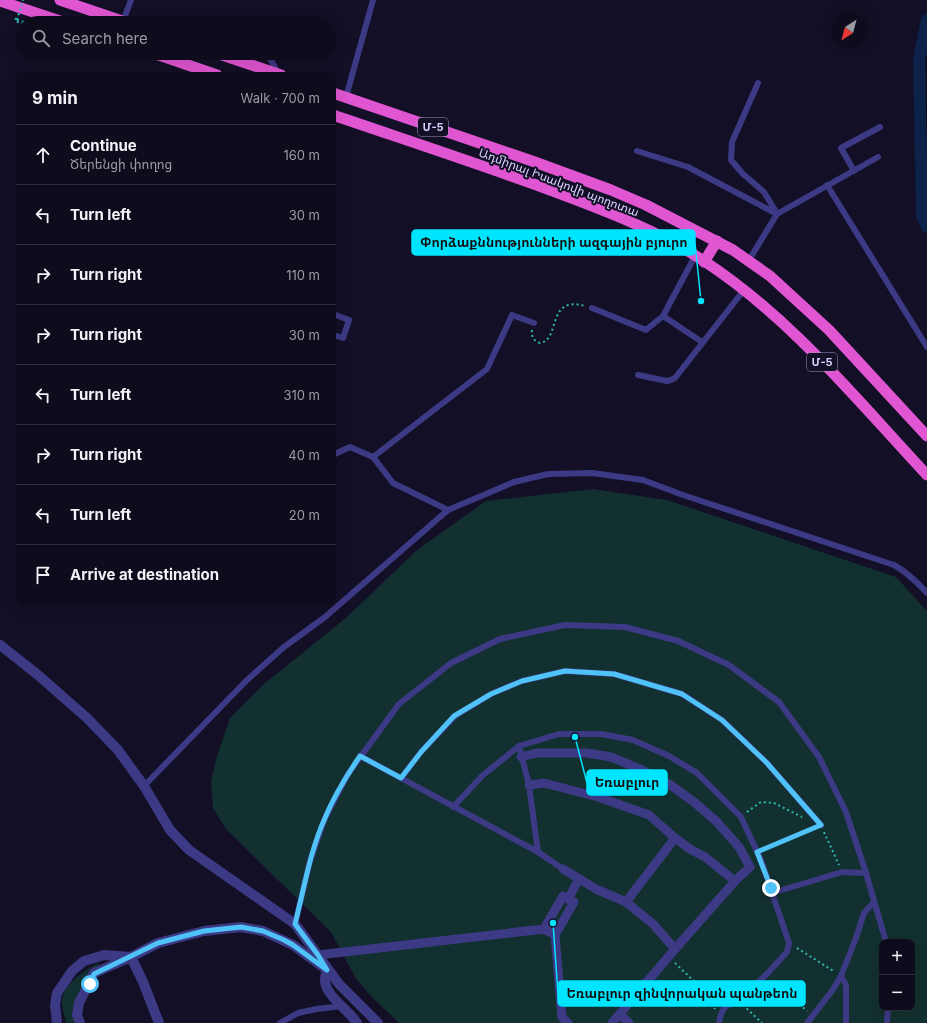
<!DOCTYPE html>
<html lang="en">
<head>
<meta charset="utf-8">
<style>
  :root { --surface:#0e0b1c; --page:#171425; --text:#f1f3f6; --muted:#9b9ba3; --line:#2e2b3b }
  body { margin:0; font-family:Inter,"Noto Sans Armenian",sans-serif; background:var(--page); color:var(--text) }
  .controls { position:absolute; right:12px; bottom:12px; display:grid; overflow:hidden; border-radius:8px; box-shadow:0 4px 16px #0002 }
  .controls button { width:36px; height:36px; display:grid; place-items:center; padding:0; border:0; border-bottom:1px solid var(--line); background:var(--surface); color:var(--text); font:20px sans-serif }
  .compass { position:absolute; left:831px; top:12px; width:36px; height:36px; border-radius:50%; background:var(--surface); box-shadow:0 4px 16px #0002; rotate:216deg }
  .stop { position:absolute; width:12px; height:12px; margin:-9px; border:3px solid #4fc3f7; border-radius:50%; background:#fff }
  .stop.end { background:#4fc3f7; border-color:#fff; box-shadow:0 1px 4px #0008 }
  .list { margin:0; padding:0; list-style:none }
  h2 { display:flex; justify-content:space-between; align-items:center; height:52px; margin:0; padding:0 16px; font-size:17px }
  h2 small { font-size:13px; font-weight:400; color:var(--muted) }
  .list li { display:grid; grid-template-columns:26px 1fr auto; gap:12px; align-items:center; box-sizing:border-box; height:60px; padding:0 16px; border-top:1px solid var(--line) }
  .list b { display:block; font-size:15px; white-space:nowrap }
  .list p { margin:0; font-size:13px; white-space:nowrap; color:var(--muted) }
  .list em { font-size:13px; font-style:normal; color:var(--muted) }
  .icon { flex:none; width:22px; height:22px; fill:none; stroke:currentColor; stroke-width:2; stroke-linecap:round; stroke-linejoin:round }
  .map { position:relative; flex:none; width:927px; height:1023px; overflow:hidden }
  .search { position:absolute; background:var(--surface); box-shadow:0 4px 16px #0002; left:16px; top:16px; width:320px; height:44px; display:flex; align-items:center; gap:10px; box-sizing:border-box; padding:0 14px; border-radius:22px; color:var(--muted); font-size:15px }
  .panel { position:absolute; background:var(--surface); box-shadow:0 4px 16px #0002; left:16px; top:72px; width:320px; height:532px; border-radius:8px }
  .map>svg:first-child { display:block }
  .green { fill:#12302f; fill-rule:evenodd }
  .lines { fill:none; stroke-linecap:round; stroke-linejoin:round }
  .canal { stroke:#0c2248; stroke-width:12 }
  .path { stroke:#2fb8b0; stroke-width:2; stroke-dasharray:2 3; stroke-linecap:butt }
  .service { stroke:#3d3a85; stroke-width:6 }
  .pedestrian { stroke:#3d3a85; stroke-width:9 }
  .minor { stroke:#3d3a85; stroke-width:10 }
  .trunk { stroke:#e055d1; stroke-width:11 }
  .path-bridge { stroke:#2fb8b0; stroke-width:2; stroke-dasharray:2 3; stroke-linecap:butt }
  .route { stroke:#4fc3f7; stroke-width:5 }
  .labels { text-anchor:middle; dominant-baseline:central; stroke-width:4; stroke-linejoin:round; paint-order:stroke }
  .shield { fill:#130f26; stroke:#9e99be; stroke-width:1 }
  .shield-label { font-size:11px; font-weight:bold; fill:#d9d4ff }
  .street-label { font-size:12px; fill:#d9d4ff; stroke:#130f26 }
  .leader { fill:none; stroke:#00e5ff; stroke-width:1.5 }
  .callout-dot { fill:#00e5ff; stroke:#130f26; stroke-width:1.5 }
  .callout { fill:#00e5ff; stroke:#00e5ff; stroke-width:1.5 }
  .callout-label { font-size:13px; text-anchor:middle; font-weight:bold; fill:#111 }
</style>
</head>
<body>
<div class="map">
<svg width="927" height="1023" viewBox="0 0 927 1023">
  <rect width="100%" height="100%" fill="#130f26"/>
  <!-- green -->
  <g class="green">
    <path d="M593 489 667 500 896 577 927 611V1023H399L369 994 355 977 331 932 226 829 213 808 211 781 217 756 230 718 264 684 347 617 417 550 486 501ZM882 942H912V1008H882Z"/>
    <path d="M99 962V965C83 981 70 1000 74 1023H66C65 1016 62 1009 62 1001 63 983 85 971 99 962Z"/>
  </g>
  <g class="lines">
    <!-- canal -->
    <path class="canal" d="M927 20 919 59 922 216 927 227"/>
    <!-- path -->
    <g class="path">
      <path d="M16 18 15 21 23 24"/>
      <path d="M17 20 27 23"/>
      <path d="M532 330C531 337 534 341 540 343 561 340 546 295 585 306"/>
      <path d="M604 790 614 768"/>
      <path d="M747 812 761 802 774 803 802 817"/>
      <path d="M824 832 839 865"/>
      <path d="M765 848 813 829"/>
      <path d="M797 948 835 972"/>
      <path d="M675 963 700 987 715 1009"/>
      <path d="M773 981 807 1011"/>
      <path d="M743 1005 762 1023"/>
    </g>
    <!-- service -->
    <g class="service">
      <path d="M123 21 131 0"/>
      <path d="M212 23 215 20 223 23"/>
      <path d="M267 53 278 73"/>
      <path d="M758 83 732 142 731 160 743 174 764 192 776 212"/>
      <path d="M346 97 373 0"/>
      <path d="M637 151 688 167 777 214"/>
      <path d="M854 171 841 148 880 127"/>
      <path d="M827 185 927 347"/>
      <path d="M749 260 777 214 878 157"/>
      <path d="M592 308 646 330 663 316 695 256"/>
      <path d="M333 314 349 320 343 338 333 335"/>
      <path d="M663 316 702 342"/>
      <path d="M638 375 667 381 671 380 675 378 744 290"/>
      <path d="M333 453 335 454 350 447 373 457 393 483 448 510"/>
      <path d="M373 457 487 369 512 315 534 323"/>
      <path d="M519 746 529 785 538 852 563 869"/>
      <path d="M360 756 538 852"/>
      <path d="M401 778 421 752 455 716 491 694 522 681 565 671 614 674 682 694 722 720 767 763 821 825"/>
      <path d="M144 786 246 681 284 647 325 617 448 510 514 482 548 474 592 473 643 480 683 495 894 565C907 572 917 582 927 593"/>
      <path d="M453 807 482 776 519 746 559 734H601L633 740 669 756 697 773 741 817 761 860 789 943 787 952 766 975 738 1000 724 1008 720 1017 719 1023"/>
      <path d="M772 893 842 872 866 873"/>
      <path d="M295 924 310 861 325 818 348 774 399 704 451 663 500 639 565 625 625 627 678 641 729 665 779 702 819 757 846 812 866 873 886 942"/>
      <path d="M841 976 846 985V1023"/>
      <path d="M280 1023 298 1013 317 1009 342 1006"/>
      <path d="M807 1023 832 991 841 976 856 938 864 913 874 902"/>
      <path d="M887 1023 888 1008"/>
    </g>
    <!-- pedestrian -->
    <g class="pedestrian">
      <path d="M521 757 537 753H587L611 757 642 770 669 784 694 802 716 821 739 847 750 867 735 881 675 949 612 1023"/>
      <path d="M529 785 544 783 598 797 649 815 675 838 690 849 705 857 735 881"/>
      <path d="M563 869 596 889 626 902 653 924 675 949"/>
      <path d="M568 899 579 879"/>
      <path d="M626 902 675 838"/>
      <path d="M544 929 563 896 574 902 555 935"/>
      <path d="M318 955 544 929 555 935 562 1017 568 1023"/>
      <path d="M620 1014 629 1023"/>
    </g>
    <!-- minor -->
    <g class="minor">
      <path d="M0 645 38 675 87 718 118 750 144 786 170 830 189 850 295 924 339 984 378 1023"/>
      <path d="M57 1023 55 1005 57 993 72 971 84 961 104 955 131 957 158 943 204 931 241 927 263 931 293 945 327 970C327 973 325 976 325 979 324 995 349 1010 357 1023"/>
      <path d="M80 1023 77 1015 79 1003 94 973 131 957 143 982 159 1023"/>
    </g>
    <!-- trunk -->
    <g class="trunk">
      <path d="M60 0 128 23"/>
      <path d="M0 1 66 23"/>
      <path d="M153 53 217 75"/>
      <path d="M216 53 281 75"/>
      <path d="M333 93 532 161 611 190 646 205 733 250 770 276 829 330 927 436"/>
      <path d="M333 115C403 139 473 162 542 187 598 208 654 228 704 261 791 318 857 400 927 475"/>
      <path d="M704 262 717 241"/>
    </g>
    <!-- path-bridge -->
    <path class="path-bridge" d="M17 20 23 0"/>
  </g>
  <g class="lines">
    <!-- route -->
    <path class="route" d="M90 984 94 974 158 943 204 931 241 927 263 931 284 940 293 945 327 970 318 955 295 924C304 889 310 851 325 818 334 796 347 775 360 756L401 778 421 752 454 716 491 694 522 681 565 671 614 674 682 694 722 720 767 763 821 825 757 852 771 888"/>
  </g>
  <g class="labels">
    <!-- shield labels -->
    <g class="shield">
      <rect x="418" y="118" width="30" height="18" rx="3"/>
      <rect x="807" y="353" width="30" height="18" rx="3"/>
    </g>
    <g class="shield-label">
      <text x="433" y="127">Մ-5</text>
      <text x="822" y="362">Մ-5</text>
    </g>
    <!-- street labels -->
    <g class="street-label">
      <text transform="translate(559 182) rotate(21)">Ադմիրալ Իսակովի պողոտա</text>
    </g>
  </g>
  <!-- callouts -->
  <path class="leader" d="M701 301L695 243M575 737L587 783M553 923L558 994"/>
  <g class="callout-dot">
    <circle cx="701" cy="301" r="4"/>
    <circle cx="575" cy="737" r="4"/>
    <circle cx="553" cy="923" r="4"/>
  </g>
  <g class="callout">
    <rect x="412" y="230" width="283" height="25" rx="4"/>
    <rect x="587" y="770" width="80" height="25" rx="4"/>
    <rect x="558" y="981" width="247" height="25" rx="4"/>
  </g>
  <g class="callout-label">
    <text x="554" y="247">Փորձաքննությունների ազգային բյուրո</text>
    <text x="627" y="787">Եռաբլուր</text>
    <text x="682" y="998">Եռաբլուր զինվորական պանթեոն</text>
  </g>
</svg>
<div class="controls">
<button>+</button>
<button>−</button>
</div>
<svg class="compass" viewBox="-18 -18 36 36"><path d="M0-13l5 13h-10z" fill="#e53935"/><path d="M0 13l5-13h-10z" fill="#9b9ba3"/></svg>
<div class="stop" style="left:90px;top:984px"></div>
<div class="stop end" style="left:771px;top:888px"></div>
<div class="search"><svg class="icon" aria-label="search" viewBox="0 0 24 24"><circle cx="10" cy="10" r="6"/><path d="M15 15l6 6"/></svg>Search here</div>
<section class="panel">
<h2>9 min<small>Walk · 700 m</small></h2>
<ul class="list">
<li><svg class="icon" aria-label="ahead" viewBox="0 0 24 24"><path d="M12 20V5M6 11l6-6 6 6"/></svg><div><b>Continue</b><p>Ծերենցի փողոց</p></div><em>160 m</em></li>
<li><svg class="icon" aria-label="left" viewBox="0 0 24 24"><path d="M17 20v-9H6M10 6l-5 5 5 5"/></svg><div><b>Turn left</b></div><em>30 m</em></li>
<li><svg class="icon" aria-label="right" viewBox="0 0 24 24"><path d="M7 20v-9h11M14 6l5 5-5 5"/></svg><div><b>Turn right</b></div><em>110 m</em></li>
<li><svg class="icon" aria-label="right" viewBox="0 0 24 24"><path d="M7 20v-9h11M14 6l5 5-5 5"/></svg><div><b>Turn right</b></div><em>30 m</em></li>
<li><svg class="icon" aria-label="left" viewBox="0 0 24 24"><path d="M17 20v-9H6M10 6l-5 5 5 5"/></svg><div><b>Turn left</b></div><em>310 m</em></li>
<li><svg class="icon" aria-label="right" viewBox="0 0 24 24"><path d="M7 20v-9h11M14 6l5 5-5 5"/></svg><div><b>Turn right</b></div><em>40 m</em></li>
<li><svg class="icon" aria-label="left" viewBox="0 0 24 24"><path d="M17 20v-9H6M10 6l-5 5 5 5"/></svg><div><b>Turn left</b></div><em>20 m</em></li>
<li><svg class="icon" aria-label="arrive" viewBox="0 0 24 24"><path d="M6 21V4h12l-3 4 3 4H6"/></svg><div><b>Arrive at destination</b></div></li>
</ul>
</section>
</div>
</body>
</html>
